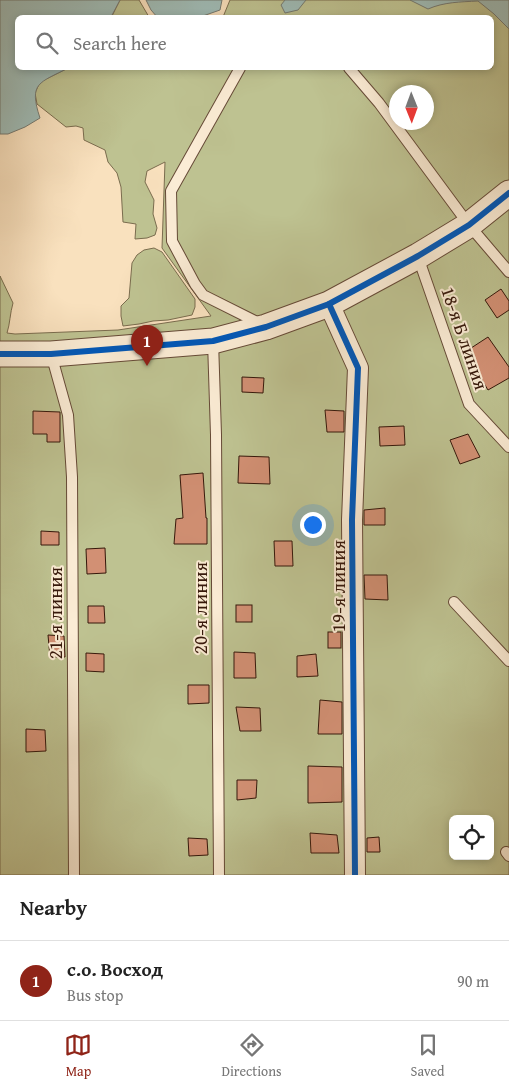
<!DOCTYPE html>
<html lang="en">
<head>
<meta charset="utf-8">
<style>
  :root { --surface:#fff; --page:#f6f6f6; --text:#222; --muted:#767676; --line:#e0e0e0; --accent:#8f2418 }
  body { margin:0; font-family:"Gentium Book Plus",serif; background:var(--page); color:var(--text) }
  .controls { position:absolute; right:15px; bottom:15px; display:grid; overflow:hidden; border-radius:8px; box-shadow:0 2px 8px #0003 }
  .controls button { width:45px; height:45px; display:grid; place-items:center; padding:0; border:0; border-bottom:1px solid var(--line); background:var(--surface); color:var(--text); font:25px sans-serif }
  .compass { position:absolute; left:389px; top:85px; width:45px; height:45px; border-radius:50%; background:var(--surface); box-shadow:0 2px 8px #0003; rotate:179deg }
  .you { position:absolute; left:312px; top:524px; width:18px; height:18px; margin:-12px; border:4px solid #fff; border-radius:50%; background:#1a73e8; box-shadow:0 0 0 8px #1a73e833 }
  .badge { display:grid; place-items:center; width:32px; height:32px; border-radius:50%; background:var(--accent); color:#fff; font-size:16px; font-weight:700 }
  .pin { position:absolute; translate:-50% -41px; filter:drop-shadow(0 1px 2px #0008) }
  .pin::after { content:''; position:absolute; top:26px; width:18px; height:15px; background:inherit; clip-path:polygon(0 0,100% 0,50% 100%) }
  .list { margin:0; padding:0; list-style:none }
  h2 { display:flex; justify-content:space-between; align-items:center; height:65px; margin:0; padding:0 20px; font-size:21px }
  h2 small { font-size:16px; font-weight:400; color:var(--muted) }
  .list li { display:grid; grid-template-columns:32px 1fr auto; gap:15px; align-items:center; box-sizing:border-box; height:80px; padding:0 20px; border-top:1px solid var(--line) }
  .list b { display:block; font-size:19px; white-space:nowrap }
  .list p { margin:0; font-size:16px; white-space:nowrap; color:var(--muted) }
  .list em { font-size:16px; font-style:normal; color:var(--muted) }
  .icon { flex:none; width:28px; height:28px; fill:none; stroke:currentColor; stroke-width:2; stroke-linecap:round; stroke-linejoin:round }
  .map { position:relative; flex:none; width:509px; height:875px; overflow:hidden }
  .search { position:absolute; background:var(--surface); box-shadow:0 2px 8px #0003; left:15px; right:15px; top:15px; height:55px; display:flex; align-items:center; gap:12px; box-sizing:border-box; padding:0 18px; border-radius:8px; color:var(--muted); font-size:19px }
  .sheet { height:145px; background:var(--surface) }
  nav { display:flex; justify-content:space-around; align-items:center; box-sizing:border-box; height:70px; border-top:1px solid var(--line); background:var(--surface); font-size:14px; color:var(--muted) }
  nav a { display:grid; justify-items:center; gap:2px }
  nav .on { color:var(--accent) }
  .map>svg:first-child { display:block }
  .green { fill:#bec291; stroke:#7a6c4e; fill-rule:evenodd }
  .water { fill:#9fbcb7; stroke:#757a72 }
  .building { fill:#d29074; stroke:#35170a }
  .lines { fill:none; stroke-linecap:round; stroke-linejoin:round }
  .service-casing { stroke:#664a37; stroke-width:12 }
  .minor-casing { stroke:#664a37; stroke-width:22 }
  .tertiary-casing { stroke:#664a37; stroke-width:27 }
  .service { stroke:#fbecd5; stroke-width:10 }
  .minor { stroke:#fbecd5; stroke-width:20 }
  .tertiary { stroke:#fbecd5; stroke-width:25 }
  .cycleway-casing { stroke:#fbecd5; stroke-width:9 }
  .cycleway { stroke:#0057b8; stroke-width:6 }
  .labels { text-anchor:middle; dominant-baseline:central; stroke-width:4; stroke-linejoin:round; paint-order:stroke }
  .street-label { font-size:19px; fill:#35170a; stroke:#fbecd5 }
</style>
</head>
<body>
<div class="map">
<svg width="509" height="875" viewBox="0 0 509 875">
  <rect width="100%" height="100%" fill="#f9e1be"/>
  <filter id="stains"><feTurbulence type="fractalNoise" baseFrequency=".004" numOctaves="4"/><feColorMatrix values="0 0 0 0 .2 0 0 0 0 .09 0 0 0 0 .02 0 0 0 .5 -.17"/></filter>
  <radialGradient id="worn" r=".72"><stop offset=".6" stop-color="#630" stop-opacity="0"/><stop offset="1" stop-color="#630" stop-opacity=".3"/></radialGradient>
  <!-- green -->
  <g class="green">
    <path d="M120 0H139L149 17 111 18Z"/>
    <path d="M230 0H509V875H0V276L13 303C10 313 10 324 7 333L15 334 118 330 211 316 162 248 165 162 147 171 145 182 154 200 153 214 157 228 155 235 147 238 135 239 136 224 123 222 121 187 117 173 108 162 105 150 84 140 83 128 76 126 66 127 37 104 35 93 40 82 68 68H492V18L223 17ZM396 92H426V122H396ZM453 819H490V856H453Z"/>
    <path d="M154 248 162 252 195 299V307L192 315 168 320 153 321 139 324 123 326 121 316V306L129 298 132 263 137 255 144 250Z"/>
  </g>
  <!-- water -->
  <g class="water">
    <path d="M0 0H120L111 17 18 18V68H68C40 83 28 82 40 118L25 127 8 134H0Z"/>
    <path d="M146 0H222L220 10 200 17 158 18 151 10Z"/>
    <path d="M285 0H306L298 10 285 13 281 5Z"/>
    <path d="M410 0H509V29L494 14 478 1C460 2 444 2 428 9Z"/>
  </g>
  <!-- building -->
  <g class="building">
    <path d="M501 289 509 301V310L497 318 485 300Z"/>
    <path d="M488 337 509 367V378L488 390 465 352Z"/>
    <path d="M242 377 264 378 263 393 242 392Z"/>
    <path d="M325 410 344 411V432H327Z"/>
    <path d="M33 411 60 412V442H47V434H33Z"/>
    <path d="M404 426 405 445 380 446 379 427Z"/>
    <path d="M468 434 480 457 460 464 450 440Z"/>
    <path d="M239 456 269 457 270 484 238 483Z"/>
    <path d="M203 473 206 518H207V544H174L176 519 183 518 180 475Z"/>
    <path d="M385 508V525H364V510Z"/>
    <path d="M41 531 59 532V545H41Z"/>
    <path d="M274 541H292L293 566H275Z"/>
    <path d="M105 548 106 573 87 574 86 549Z"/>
    <path d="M364 575H387L388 600 365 599Z"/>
    <rect x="236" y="605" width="16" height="17"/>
    <path d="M88 606H104L105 623H88Z"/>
    <rect x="328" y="632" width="13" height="16"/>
    <path d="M48 635 64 636 65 657H50Z"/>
    <path d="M234 652 255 653 256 678H234Z"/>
    <path d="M86 653 104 654V672L86 671Z"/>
    <path d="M316 654 318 676 297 677V656Z"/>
    <path d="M188 685H209V703L188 704Z"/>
    <path d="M320 700 342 702V734H318Z"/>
    <path d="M236 707 260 708 261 731H240Z"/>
    <path d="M26 729 45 730 46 751 26 752Z"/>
    <path d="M308 766 342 767V802L308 803Z"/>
    <path d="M237 780H257L256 798 237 800Z"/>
    <path d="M310 833 337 835 339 853H311Z"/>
    <path d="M379 837 380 852H367V838Z"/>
    <path d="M188 838 207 839 208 855 189 856Z"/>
  </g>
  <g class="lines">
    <defs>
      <g id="service">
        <path d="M240 68 171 191 172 241 195 284 203 295 261 324"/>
        <path d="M349 68 379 103 469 225 509 272"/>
        <path d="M418 257 469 404 509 447"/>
        <path d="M213 341 216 435 219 875"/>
        <path d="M51 354 68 415 72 477 74 875"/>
        <path d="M454 602 509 661"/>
        <path d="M506 852 509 856"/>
      </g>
      <path id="minor" d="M329 304 358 368 352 520 355 875"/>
      <path id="tertiary" d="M0 354H51L213 341 266 327 329 304 418 256 469 225 509 193"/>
    </defs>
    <!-- service casing -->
    <use href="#service" class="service-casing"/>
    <!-- minor casing -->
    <use href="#minor" class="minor-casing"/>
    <!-- tertiary casing -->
    <use href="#tertiary" class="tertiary-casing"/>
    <!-- service -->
    <use href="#service" class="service"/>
    <!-- minor -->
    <use href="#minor" class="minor"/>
    <!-- tertiary -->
    <use href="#tertiary" class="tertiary"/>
    <defs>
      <g id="cycleway">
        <path d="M329 304 358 368 352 520 355 875"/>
        <path d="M0 354H51L213 341 266 327 329 304 418 256 469 225 509 193"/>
      </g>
    </defs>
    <!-- cycleway casing -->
    <use href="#cycleway" class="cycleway-casing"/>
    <!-- cycleway -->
    <use href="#cycleway" class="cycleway"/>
  </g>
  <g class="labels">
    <!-- street labels -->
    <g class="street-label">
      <text transform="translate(465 338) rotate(71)">18-я Б линия</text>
      <text transform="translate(338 586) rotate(-90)">19-я линия</text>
      <text transform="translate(200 608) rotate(-90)">20-я линия</text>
      <text transform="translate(55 613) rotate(-90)">21-я линия</text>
    </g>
  </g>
  <rect width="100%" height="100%" filter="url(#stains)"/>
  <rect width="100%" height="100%" fill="url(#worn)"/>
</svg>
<div class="controls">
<button><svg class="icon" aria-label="locate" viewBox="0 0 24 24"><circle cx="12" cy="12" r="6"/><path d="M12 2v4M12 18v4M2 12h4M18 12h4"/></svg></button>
</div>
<svg class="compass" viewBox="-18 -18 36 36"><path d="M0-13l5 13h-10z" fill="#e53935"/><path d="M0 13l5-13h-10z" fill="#767676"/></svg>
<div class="you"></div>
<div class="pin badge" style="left:147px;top:366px">1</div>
<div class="search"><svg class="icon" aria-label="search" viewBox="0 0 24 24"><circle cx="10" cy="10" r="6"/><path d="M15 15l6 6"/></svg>Search here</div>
</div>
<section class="sheet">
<h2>Nearby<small></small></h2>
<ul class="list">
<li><span class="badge">1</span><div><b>с.о. Восход</b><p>Bus stop</p></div><em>90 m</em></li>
</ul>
</section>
<nav>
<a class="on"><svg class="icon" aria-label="map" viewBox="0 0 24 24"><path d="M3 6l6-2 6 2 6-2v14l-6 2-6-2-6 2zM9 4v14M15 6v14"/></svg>Map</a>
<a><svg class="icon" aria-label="directions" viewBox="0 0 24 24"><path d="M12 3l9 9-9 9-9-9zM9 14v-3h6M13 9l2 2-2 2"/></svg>Directions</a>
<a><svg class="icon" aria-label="saved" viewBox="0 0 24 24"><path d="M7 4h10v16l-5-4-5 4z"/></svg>Saved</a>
</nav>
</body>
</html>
